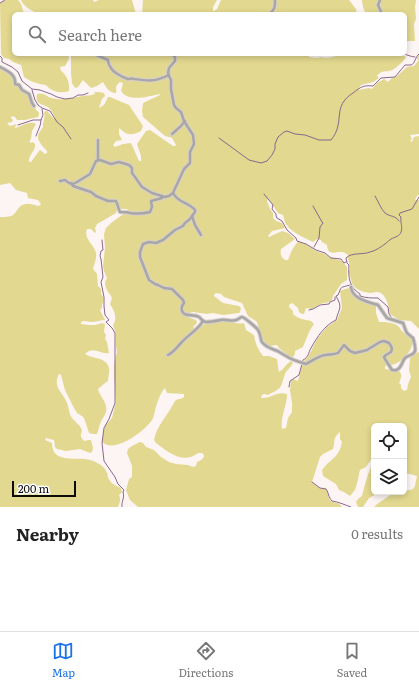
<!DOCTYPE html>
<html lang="en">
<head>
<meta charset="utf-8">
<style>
  :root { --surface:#fff; --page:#f6f6f6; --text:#222; --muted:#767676; --line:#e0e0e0; --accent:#1a73e8 }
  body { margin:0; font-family:Literata,serif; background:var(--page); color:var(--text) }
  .controls { position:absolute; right:12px; bottom:12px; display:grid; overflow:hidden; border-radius:6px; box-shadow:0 2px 6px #0003 }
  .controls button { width:36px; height:36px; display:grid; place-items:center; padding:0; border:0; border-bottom:1px solid var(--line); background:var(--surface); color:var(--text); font:20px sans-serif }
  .scale { position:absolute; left:12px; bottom:10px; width:64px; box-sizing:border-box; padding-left:4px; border:2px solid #0d0b0a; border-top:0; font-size:11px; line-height:14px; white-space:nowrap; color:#0d0b0a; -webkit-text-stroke:3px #fff; paint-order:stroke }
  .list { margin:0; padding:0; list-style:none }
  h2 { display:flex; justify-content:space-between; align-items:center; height:52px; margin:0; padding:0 16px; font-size:17px }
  h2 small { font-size:13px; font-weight:400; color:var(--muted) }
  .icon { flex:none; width:22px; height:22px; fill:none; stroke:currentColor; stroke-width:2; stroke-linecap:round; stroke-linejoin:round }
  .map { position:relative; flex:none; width:419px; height:507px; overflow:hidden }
  .search { position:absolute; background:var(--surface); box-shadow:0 2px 6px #0003; left:12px; right:12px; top:12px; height:44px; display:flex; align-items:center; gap:10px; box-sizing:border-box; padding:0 14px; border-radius:6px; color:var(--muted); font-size:15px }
  .sheet { height:124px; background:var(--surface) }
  nav { display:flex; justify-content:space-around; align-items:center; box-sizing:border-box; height:56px; border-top:1px solid var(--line); background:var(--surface); font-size:11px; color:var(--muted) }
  nav a { display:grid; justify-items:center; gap:2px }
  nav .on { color:var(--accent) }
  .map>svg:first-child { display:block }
  .green { fill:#e2d88f }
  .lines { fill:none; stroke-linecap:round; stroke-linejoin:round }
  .stream { stroke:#8a678d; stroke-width:1 }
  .minor-casing { stroke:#d7d0ce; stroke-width:4.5 }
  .minor { stroke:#a9a7a5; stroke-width:2.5 }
</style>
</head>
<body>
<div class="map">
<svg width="419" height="507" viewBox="0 0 419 507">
  <rect width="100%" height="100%" fill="#fdf5f3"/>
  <!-- green -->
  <g class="green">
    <path d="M6 0H18L21 4 24 14H14V54H68L69 59 65 66 60 67 61 71C67 75 70 83 69 91 61 94 52 92 46 85 37 84 32 82 24 77L21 65 13 62 9 59 4 58 1 54 0 3Z"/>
    <path d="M21 0H93L94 2 99 0H132L136 14H38C31 10 24 7 21 0Z"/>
    <path d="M143 0H217L213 7V11H214L217 9 221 0H349L356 9 357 14H142Z"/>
    <path d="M362 0H416L415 7 416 19 414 24 415 41H405V14H366L363 7Z"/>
    <path d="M71 54H314L309 55V57L317 58 321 57C327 59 331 57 337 56 341 55 344 56 347 54H401L406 57C405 60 395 69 392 70 386 73 382 69 377 76L379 78 373 82 361 85 358 90 369 88 372 89 377 83 384 79 388 82 392 78 396 77 407 67 414 66 418 61 417 57 419 55V134L410 135 412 139 410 141 412 142 414 137 419 136V195L417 196 415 200H419V329L411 321 399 320 390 314C389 307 386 291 376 292 374 292 372 293 370 293 363 292 355 290 352 283 351 280 350 276 349 273 349 271 350 269 350 267 350 262 347 261 348 255 347 254 344 252 342 252 335 251 328 257 327 245L322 242 321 240 317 239 313 242C303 237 292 233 286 224 284 221 284 218 283 215L278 213 268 198 267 201 270 209 273 213V218L276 221 282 223 285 228 272 231 268 236 269 237 282 231 288 233 295 239 281 249C280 254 281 257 285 260H288L292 250 296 244 298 242H301L305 244 316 251 325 254 329 257 342 261 347 267V280L341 284 333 296 332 300 329 302 320 304 312 309 306 308 304 314H302L299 312 298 308 292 303 289 305V307L293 311V314C300 320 303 319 311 321L314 324C309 330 306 340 303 347L295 351V354L293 357H290L279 348 277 345H276L270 346 266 345 262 338 257 322 248 316 242 303 224 297 221 294 216 293 214 295V296L223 303 239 306 241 308 240 312 239 313 223 315 213 313 207 314 193 312 182 315 196 320 197 323 193 327 194 328C204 324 214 321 225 321 231 321 239 325 244 323L246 330 254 335C255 343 258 350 263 356H269L277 359C278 363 278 369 279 372 284 369 286 364 291 361L293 363C291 367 286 371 285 374 280 389 283 387 268 395L264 394 262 395 261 398C271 399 276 391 287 394 287 406 280 417 282 429L286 428 288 418 292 412V403L290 390 291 381 293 379 298 381 302 365 304 361 308 357 317 339 327 327 337 320 342 308 340 291 342 290 349 288C354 301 365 301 376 306V313L379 322C385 322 394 322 399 327 401 329 401 331 403 332 405 335 411 336 412 340 414 349 404 359 397 363 394 365 389 365 385 366V369L391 370 397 372 399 371C403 375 401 378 399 383L401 385V388L404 391 407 390 408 384 411 377 409 370 410 358 414 354 419 352V507H374L377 504 395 492H404V490C417 491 414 487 417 476 413 475 408 472 404 475V426H374V452L372 458 366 467 360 470 359 474 358 480 355 490 350 496 344 492 339 490 336 484 323 476 322 470C331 458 339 458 342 442L340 439V432C332 439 336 440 333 449L323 454 320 457 312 482C315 484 317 487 320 488 324 490 322 486 326 489 329 492 327 498 331 501 336 504 338 501 342 507H138L130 500 126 490 129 479 132 477V466L127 453 128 449 132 446 140 442 143 443 146 447 154 450 161 457 169 462 176 464 188 465 193 467 196 466 197 462C201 460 204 459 204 455L202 453H198C183 465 168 452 156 443L154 440C157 425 168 415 175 401 178 398 181 400 184 397V394L167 393 165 388C161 391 156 405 155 411 154 414 154 417 152 420 145 431 114 454 102 442L105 426 112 418 116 402 115 386 114 376V365L117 352 116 346V334L113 325C118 318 114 310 110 304 113 297 112 297 108 292 106 289 105 285 105 282L107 278 104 271 103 266 105 248 104 234 106 228 111 223 122 215 128 213 129 211 127 209H120L119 205H117V209L116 213 97 224 95 228 96 232 95 233 91 229H87C83 239 94 244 96 253 97 258 94 264 93 269L97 274 98 286 101 289V294L103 297V303L102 304V308L100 310 105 320C101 320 96 322 91 322 87 322 85 320 81 322V324C89 325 95 326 102 323L105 324 104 332 106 335 105 339 107 342 109 353C100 355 94 345 85 354 92 359 107 357 109 368 110 371 108 377 108 381 104 383 102 386 98 389 99 394 103 398 105 403 109 413 103 416 100 424 99 427 98 431 97 434H93L89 433 84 418 82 416 77 413 74 408 65 390 61 375 60 374H59C52 388 63 392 67 403 69 408 69 414 72 418 75 422 80 425 82 430 81 436 79 435 84 441L89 440H91L93 448 92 452 90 453 80 449 66 451 57 449 55 447 54 440 46 438 45 440 52 443C52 465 78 456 90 460 97 462 105 466 107 473 108 476 108 479 110 481 113 485 117 486 121 488L122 492 119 495C121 499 120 502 118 507H0V217C4 217 10 217 13 215 18 211 18 205 26 204 30 203 35 206 39 206L41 204 38 200 28 198 27 193 16 190 10 183 0 185V68L12 75 18 85 28 95 32 105 39 113V115L38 117 25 120H17L15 117 12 116 11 118 13 120 12 122 7 123 10 126 17 124 15 127V128C22 126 30 120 36 124L32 131 31 139 30 140V143L33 142 35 144C36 151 28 155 29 162H31L39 151 40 150 45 154 47 153V151C43 147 35 139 39 133 40 131 42 129 43 127 42 121 46 119 44 112L46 111H47L54 119 55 118C54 115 51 110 48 107 41 104 35 104 37 94 46 93 45 96 51 98 63 101 72 98 83 96 88 95 90 96 95 94L94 92H99L104 93 105 96 102 99 99 108 104 105 108 97H110L129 105 143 126 141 131C136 134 129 136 124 132 122 131 121 129 119 128V134L122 140 116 141 113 145 115 147 123 144 131 143 139 161H141V156L137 144 146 131 150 130 173 146H175L176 145 172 138 165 136 143 117 142 111 143 103 160 95V94C149 96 129 103 121 91L123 83 120 82C114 87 117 87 116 93 109 93 106 87 103 82L97 86 91 88 83 80 78 87 75 88 72 83 71 73Z"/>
    <path d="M374 461V492H380L369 498 363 507H358L356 502 358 499 362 496C365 484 368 472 374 461Z"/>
  </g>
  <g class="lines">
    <!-- stream -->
    <g class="stream">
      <path d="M0 3 5 0"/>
      <path d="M313 54H316"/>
      <path d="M405 54C406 55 413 57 415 57"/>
      <path d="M0 56 2 58V62L12 67 18 72 22 81 32 89 40 90 51 94 57 97 65 99 73 98 78 95H83L88 93"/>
      <path d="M32 90 35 100 38 105 42 108 50 111 57 122 63 127 71 139"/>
      <path d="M18 125 33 120H41L43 115 42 109"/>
      <path d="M36 136C38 130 41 126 41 120"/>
      <path d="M219 138 249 160 261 163 267 161 272 155 275 149V144L278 137 284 132 287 131 295 134 305 135 319 140H331C346 122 331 107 353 93 361 87 363 85 373 86L381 78 395 77 405 65C407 65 409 65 411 65 415 64 415 57 419 54"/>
      <path d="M264 194 273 205 272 209 276 214V216L277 218 282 221 287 230 296 238 297 241 306 244 316 250 325 253 331 258 341 259 344 263 346 262"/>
      <path d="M375 196C378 201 381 209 385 213 390 217 395 215 399 221"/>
      <path d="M313 206 322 222 323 223 320 227 319 238 314 247"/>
      <path d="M102 240 103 250 101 251 100 256 101 259 103 277 101 282 104 297V306L105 315 109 320 106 322 112 328 115 333V403L109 419 104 428 102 443 104 461 115 477 118 484 124 490 123 492C125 498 121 502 122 507"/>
      <path d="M309 310 313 309 320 305 329 304 330 302 335 300V297"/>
      <path d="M392 318 389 314 388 307 378 298C371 298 366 298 360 296V294C349 287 348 277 349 265L347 263 346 258C352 252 363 255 370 252 378 250 385 244 391 239 395 237 400 236 401 232 403 227 400 222 401 217L399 215 400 213 412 209 419 197"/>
      <path d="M289 387 290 381 299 375 303 360C309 357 308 353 311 348 317 337 325 325 336 320 339 308 343 308 336 296L338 295C342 286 339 288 350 285"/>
      <path d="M312 482 320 488 326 489C329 493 328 497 332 501 339 502 345 505 351 507"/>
    </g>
    <defs>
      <g id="minor">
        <path d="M380 0 378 5 382 14"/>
        <path d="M269 14C275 10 275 7 275 0"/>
        <path d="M94 54 108 60C108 61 109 66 110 66 112 72 122 77 128 79 130 79 132 78 134 79 149 81 155 82 169 75"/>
        <path d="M0 67C7 71 16 74 15 84L19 85 22 90 29 94 32 103 34 106"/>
        <path d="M172 134 181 126 185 121"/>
        <path d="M98 160V140"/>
        <path d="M60 181 65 180 69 183 73 184 77 182 90 174 96 161 100 160 111 164 119 162 129 165 132 168V173L135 177 142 187 152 193 165 197 169 196 173 193 184 169 190 163V152L194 144 193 135 184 121 181 112 176 108 174 105 171 89V80L168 74 169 68 175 61V57L172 54"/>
        <path d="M71 183 73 186 91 192 96 196 108 201H116C118 205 118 208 120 212 124 212 127 212 130 213 138 214 143 214 150 212L152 207 151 201 162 198"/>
        <path d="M173 193C178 203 188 202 195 210V212L190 219 185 223 183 226 175 230 163 240 156 243 149 242 143 244 140 252V257L149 280 155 284 158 285 164 288 172 289 183 300 184 303C182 305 181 307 182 311 185 318 193 313 199 317 201 318 202 322 206 322 211 322 216 321 221 320 226 319 231 322 236 320 238 320 240 317 242 317 244 317 257 328 258 330 261 334 260 338 262 342 266 347 270 348 275 350 279 351 282 354 286 356 292 360 299 362 306 364 312 361 318 356 325 355 329 354 334 355 338 353L344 345 350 351 355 353 367 350 380 342 384 341 389 343 391 346 392 349 391 352 386 355 384 357 385 359 392 370C394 370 396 371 398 369 402 367 402 361 405 358 408 355 413 356 415 351 416 347 414 342 413 338 404 331 407 333 403 323L387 318 378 305C368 302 352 299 351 287"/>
        <path d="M192 216 195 225 201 235"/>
        <path d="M168 355C174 352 177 347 182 342 189 334 198 330 203 321"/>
      </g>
    </defs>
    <!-- minor casing -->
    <use href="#minor" class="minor-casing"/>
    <!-- minor -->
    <use href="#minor" class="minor"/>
  </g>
</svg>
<div class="controls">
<button><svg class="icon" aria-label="locate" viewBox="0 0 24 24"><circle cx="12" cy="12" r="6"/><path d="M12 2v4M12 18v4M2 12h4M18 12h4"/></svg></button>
<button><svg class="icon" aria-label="layers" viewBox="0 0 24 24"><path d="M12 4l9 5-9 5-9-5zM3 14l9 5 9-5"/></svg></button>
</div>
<div class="scale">200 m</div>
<div class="search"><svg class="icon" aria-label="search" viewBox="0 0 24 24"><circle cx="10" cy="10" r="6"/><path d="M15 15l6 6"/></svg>Search here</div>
</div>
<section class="sheet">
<h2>Nearby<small>0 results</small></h2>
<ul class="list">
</ul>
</section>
<nav>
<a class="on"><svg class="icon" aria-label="map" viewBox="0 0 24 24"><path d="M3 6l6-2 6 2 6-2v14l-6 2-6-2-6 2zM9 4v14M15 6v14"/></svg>Map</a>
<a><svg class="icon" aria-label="directions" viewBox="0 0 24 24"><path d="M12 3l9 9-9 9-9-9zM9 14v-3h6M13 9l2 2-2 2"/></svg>Directions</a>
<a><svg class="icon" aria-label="saved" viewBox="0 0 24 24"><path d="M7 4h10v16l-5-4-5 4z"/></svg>Saved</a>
</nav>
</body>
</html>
